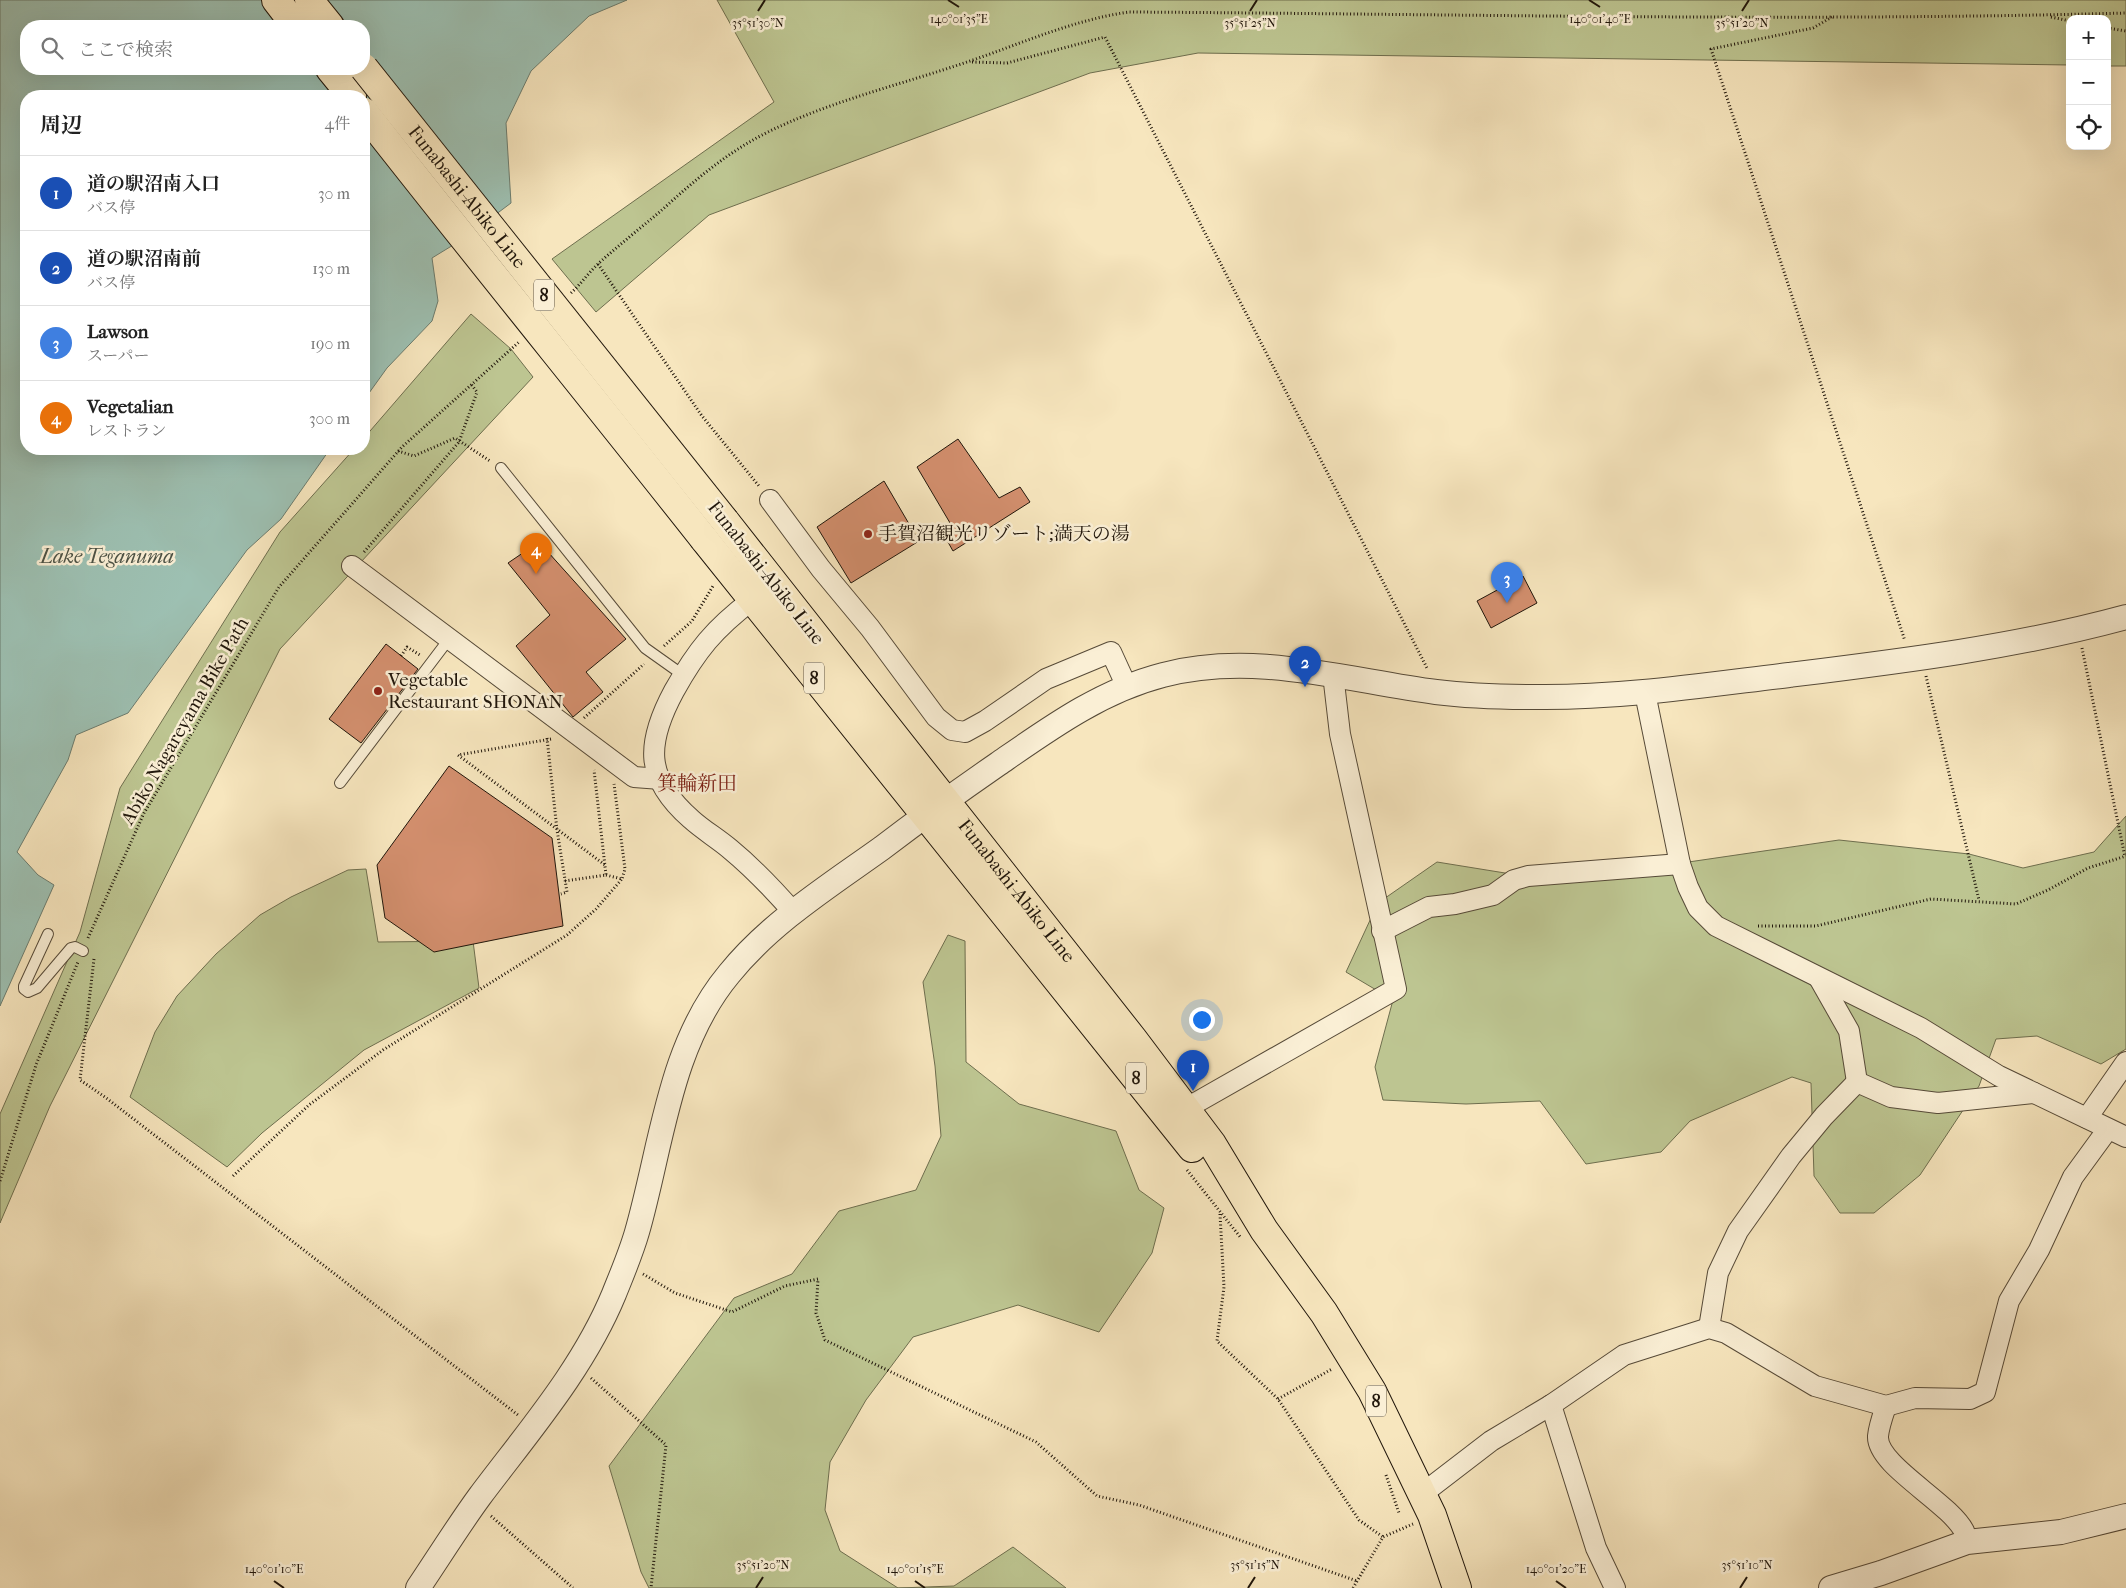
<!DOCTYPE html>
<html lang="ja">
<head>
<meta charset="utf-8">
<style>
  :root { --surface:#fff; --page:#f2f2f2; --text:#222; --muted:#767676; --line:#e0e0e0; --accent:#8f2418 }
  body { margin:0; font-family:"IM FELL French Canon","Noto Serif JP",serif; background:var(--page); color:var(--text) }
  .controls { position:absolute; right:15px; top:15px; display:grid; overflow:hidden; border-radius:10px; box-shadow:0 5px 20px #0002 }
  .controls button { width:45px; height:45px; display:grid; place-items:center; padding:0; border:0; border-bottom:1px solid var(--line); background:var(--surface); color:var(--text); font:25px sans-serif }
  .you { position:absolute; left:1201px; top:1019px; width:18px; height:18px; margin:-12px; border:4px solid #fff; border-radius:50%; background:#1a73e8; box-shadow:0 0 0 8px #1a73e833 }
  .badge { display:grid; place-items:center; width:32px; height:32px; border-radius:50%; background:var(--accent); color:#fff; font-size:16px; font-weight:700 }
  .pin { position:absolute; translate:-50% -41px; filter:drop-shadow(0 1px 2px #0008) }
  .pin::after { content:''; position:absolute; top:26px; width:18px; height:15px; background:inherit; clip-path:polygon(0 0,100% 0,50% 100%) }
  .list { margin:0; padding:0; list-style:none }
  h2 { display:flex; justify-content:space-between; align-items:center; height:65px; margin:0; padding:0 20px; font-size:21px }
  h2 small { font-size:16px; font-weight:400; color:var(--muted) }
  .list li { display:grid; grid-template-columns:32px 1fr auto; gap:15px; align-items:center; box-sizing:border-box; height:75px; padding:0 20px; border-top:1px solid var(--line) }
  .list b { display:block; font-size:19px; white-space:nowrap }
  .list p { margin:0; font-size:16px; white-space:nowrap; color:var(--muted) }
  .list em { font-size:16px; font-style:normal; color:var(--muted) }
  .icon { flex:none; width:28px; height:28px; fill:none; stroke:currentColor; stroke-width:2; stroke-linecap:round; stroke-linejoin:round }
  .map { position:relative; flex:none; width:2126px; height:1588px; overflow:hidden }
  .search { position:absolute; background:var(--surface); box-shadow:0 5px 20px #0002; left:20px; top:20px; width:350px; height:55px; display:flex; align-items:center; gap:12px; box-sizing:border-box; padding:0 18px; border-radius:20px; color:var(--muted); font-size:19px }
  .panel { position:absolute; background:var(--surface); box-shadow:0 5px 20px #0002; left:20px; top:90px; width:350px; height:365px; border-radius:20px }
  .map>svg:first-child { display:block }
  .green { fill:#bdc591; stroke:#6e6e4e }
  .water { fill:#9dc0b2; stroke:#6b7c6f; fill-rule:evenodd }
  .building { fill:#d38f6e; stroke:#20160b }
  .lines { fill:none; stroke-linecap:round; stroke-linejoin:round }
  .service-casing { stroke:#564a38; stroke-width:12 }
  .minor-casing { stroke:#564a38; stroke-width:22 }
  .tertiary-casing { stroke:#564a38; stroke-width:26 }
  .primary-casing { stroke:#20160b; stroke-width:30 }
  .path { stroke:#20160b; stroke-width:3; stroke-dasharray:1 2.5; stroke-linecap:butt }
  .service { stroke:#faefd5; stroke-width:10 }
  .minor { stroke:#faefd5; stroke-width:20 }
  .tertiary { stroke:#faefd5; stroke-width:24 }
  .primary { stroke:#f7e6be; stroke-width:28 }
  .primary-bridge-casing { stroke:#20160b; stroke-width:30; stroke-linecap:butt }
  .primary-bridge { stroke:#f7e6be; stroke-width:28 }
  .ticks { fill:none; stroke:#20160b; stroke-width:2 }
  .poi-dot { fill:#8f2418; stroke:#faefd5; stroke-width:2 }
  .labels { text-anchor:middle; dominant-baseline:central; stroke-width:5; stroke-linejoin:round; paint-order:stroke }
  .shield { fill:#faefd5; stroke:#615748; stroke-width:1 }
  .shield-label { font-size:18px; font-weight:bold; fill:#20160b }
  .street-label { font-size:19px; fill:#20160b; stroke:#faefd5 }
  .poi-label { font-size:19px; fill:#20160b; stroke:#faefd5; text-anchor:start }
  .water-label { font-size:20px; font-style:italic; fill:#4c5245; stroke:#faefd5 }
  .neighbourhood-label { font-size:20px; fill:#7a1f14; stroke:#faefd5 }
  .ticks-label { font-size:12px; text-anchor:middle; fill:#20160b; stroke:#faefd5; stroke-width:5; stroke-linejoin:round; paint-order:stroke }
</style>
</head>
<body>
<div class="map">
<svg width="2126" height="1588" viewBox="0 0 2126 1588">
  <rect width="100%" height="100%" fill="#f7e6be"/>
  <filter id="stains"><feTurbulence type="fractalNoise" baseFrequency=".004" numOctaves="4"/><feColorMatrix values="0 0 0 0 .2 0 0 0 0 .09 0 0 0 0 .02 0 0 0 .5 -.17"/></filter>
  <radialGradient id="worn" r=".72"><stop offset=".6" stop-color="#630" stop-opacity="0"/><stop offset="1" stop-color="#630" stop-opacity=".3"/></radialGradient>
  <!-- green -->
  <g class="green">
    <path d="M717 0H2126V66H2107V19H2070V65L1198 53 1090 73 709 215 596 312 552 259 774 102Z"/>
    <path d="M471 314 511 349 533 377 280 649 50 1106 0 1223V1114L80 932 120 788 280 532 354 449H364V438Z"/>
    <path d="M2126 816V1049L2101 1064 2037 1036 1996 1039 1979 1086 1920 1175 1874 1213H1840L1814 1176 1811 1083 1792 1077 1690 1121 1661 1152 1586 1164 1540 1101 1466 1104 1383 1100 1375 1067 1393 1000 1346 972 1378 903 1437 862 1505 873 1538 884 1839 840 1969 854 2023 868 2094 852Z"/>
    <path d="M366 869 378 942 473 941 479 988 364 1050 262 1133 227 1167 130 1097 155 1032 177 996 216 954 260 915 291 897 348 870Z"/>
    <path d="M948 935 965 941 966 1062 1019 1104 1116 1131 1139 1190 1164 1208 1152 1253 1099 1332 1018 1305 913 1337 866 1400 830 1462 825 1510 840 1551 898 1588 954 1586 1013 1547 1066 1588H649L641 1572 609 1466 734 1298 792 1274 839 1211 916 1190 941 1136 935 1066 923 982Z"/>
  </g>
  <!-- water -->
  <path class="water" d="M0 0H627L589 16 531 71 506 123 511 203 463 239 432 258 438 301 432 321 387 368 364 400V96H26V449H330L281 519 247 550 128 713 76 735 68 760 17 852 38 875 54 885 0 1006ZM26 26H364V69H26Z"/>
  <!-- building -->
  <g class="building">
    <path d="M958 439 999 498 1020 487 1030 502 953 551 944 535 953 528 917 467Z"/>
    <path d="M884 481 919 541 851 583 817 527Z"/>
    <path d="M539 542 626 639 586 672 603 692 573 717 516 646 550 615 508 563Z"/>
    <path d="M1523 576 1537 603 1491 628 1477 601Z"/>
    <path d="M386 644 418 669 361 743 329 719Z"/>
    <path d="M449 766 552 838 563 926 434 952 385 918 377 865Z"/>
  </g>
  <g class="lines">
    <defs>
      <g id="service">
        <path d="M501 468 645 648 683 675"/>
        <path d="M340 783 449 639"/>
        <path d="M48 934 24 986V989L28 992 37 988 71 948 75 947 83 951"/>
      </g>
      <g id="minor">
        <path d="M770 500 821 569 870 628 936 717 952 730 965 732 985 721 1046 679 1111 652 1127 687"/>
        <path d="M352 566 634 777 661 779"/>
        <path d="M752 600C714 629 697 650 674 691 646 743 644 778 691 819 703 830 717 838 730 849 753 868 774 890 794 913"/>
        <path d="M1645 693 1680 864 1688 887 1698 908 1716 926 1921 1028 1999 1076 2126 1137"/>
        <path d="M1382 931 1429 907 1455 904 1493 895 1514 880 1528 876 1680 864"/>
        <path d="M1819 978 1849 1031 1857 1082 1891 1097 1938 1103 2034 1093"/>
        <path d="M1185 1109 1396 989 1340 734 1333 674"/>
        <path d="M2087 1118 2126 1062"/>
        <path d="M1709 1328 1718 1273 1738 1231 1791 1156 1824 1116 1857 1082"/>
        <path d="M1551 1405 1596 1548 1615 1588"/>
        <path d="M1886 1406C1883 1415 1879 1426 1878 1436 1876 1465 1949 1502 1964 1531 1965 1534 1966 1539 1967 1542"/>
        <path d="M1422 1494 1491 1441 1551 1405 1624 1355 1709 1328 1726 1333 1815 1386 1886 1406 1915 1398 1970 1399 1985 1392 2009 1301 2039 1250 2073 1177 2108 1129"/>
      </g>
      <g id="tertiary">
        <path d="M418 1588C439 1557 458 1526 480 1496 528 1432 583 1369 614 1294 622 1274 631 1253 637 1232 662 1145 669 1046 729 974 770 923 829 886 882 848 920 819 959 791 998 764 1050 728 1101 691 1163 675 1254 651 1345 680 1436 692 1468 696 1503 697 1536 697 1621 698 1705 685 1789 675 1902 661 2016 647 2126 617"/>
        <path d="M1831 1588 1881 1573 1967 1542 2061 1532 2126 1516"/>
      </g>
      <g id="primary">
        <path d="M276 0 296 26"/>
        <path d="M309 0 330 26"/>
        <path d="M330 69 352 96"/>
        <path id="s1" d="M725 521 1133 1039 1212 1144 1264 1230 1324 1313 1372 1391 1432 1515 1457 1588"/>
        <path d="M704 539 1192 1148"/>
      </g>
    </defs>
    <!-- service casing -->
    <use href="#service" class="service-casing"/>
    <!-- minor casing -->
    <use href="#minor" class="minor-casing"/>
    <!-- tertiary casing -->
    <use href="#tertiary" class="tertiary-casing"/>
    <!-- primary casing -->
    <use href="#primary" class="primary-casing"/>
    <!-- path -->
    <g class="path">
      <path d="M1832 17 1813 28 1711 49 1905 641"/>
      <path d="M2051 17 2070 21"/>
      <path d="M2107 28 2126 31"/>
      <path d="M972 62 1007 63 1105 37 1428 670"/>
      <path d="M598 264 702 416 759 486"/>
      <path d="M571 293C581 284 589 272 599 263 620 244 642 227 663 209 696 179 729 151 770 131 834 100 903 84 970 61 1023 43 1073 20 1129 12 1461 14 1794 22 2126 13"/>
      <path d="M398 451 414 456 455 438 490 461"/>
      <path d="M364 552 459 442 477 392 471 384"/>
      <path d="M664 646 692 621 713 586"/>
      <path d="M2082 648 2125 857"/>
      <path d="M401 656 407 647 420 655"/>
      <path d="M1926 676 1979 900"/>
      <path d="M584 718 644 664"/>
      <path d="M547 738 557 830 567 892 561 894"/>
      <path d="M551 739 458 755 605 865"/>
      <path d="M606 875 622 879 625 869 614 784"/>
      <path d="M565 881 606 875 594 770"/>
      <path d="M1758 926H1816L1931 899 2016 904 2048 890 2088 868 2126 856"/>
      <path d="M88 938 144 813 279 587 402 447 519 342"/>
      <path d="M94 959 80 1080 105 1097 518 1415"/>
      <path d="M1187 1170 1241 1238"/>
      <path d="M233 1176 309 1105 383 1050 567 935 596 909 622 879"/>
      <path d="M0 1181 36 1065 78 962"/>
      <path d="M1220 1214 1224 1287 1217 1341 1278 1399 1359 1520 1383 1537"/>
      <path d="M643 1274 675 1293 732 1312 785 1286 818 1279 816 1313 825 1340 1036 1442 1097 1496 1139 1505 1357 1581"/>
      <path d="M591 1378 666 1445 651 1588"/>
      <path d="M1278 1399 1332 1369"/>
      <path d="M1386 1475 1399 1513"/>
      <path d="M491 1516 573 1588"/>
      <path d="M1353 1588 1383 1537 1413 1524"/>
    </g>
    <!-- service -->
    <use href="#service" class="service"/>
    <!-- minor -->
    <use href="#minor" class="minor"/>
    <!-- tertiary -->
    <use href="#tertiary" class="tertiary"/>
    <!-- primary -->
    <use href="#primary" class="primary"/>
    <defs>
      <g id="primary-bridge">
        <path id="s2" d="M364 68 725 521"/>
        <path d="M364 112C476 255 591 396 704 539"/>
      </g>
    </defs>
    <!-- primary-bridge casing -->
    <use href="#primary-bridge" class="primary-bridge-casing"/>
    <!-- primary-bridge -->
    <use href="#primary-bridge" class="primary-bridge"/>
  </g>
  <!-- ticks -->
  <path class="ticks" d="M948 0 959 7M1589 0 1600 7M758 11 765 0M1250 11 1257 0M1742 11 1749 0M274 1581 284 1588M915 1581 925 1588M1556 1581 1566 1588M756 1588 763 1577M1248 1588 1255 1577M1740 1588 1747 1577"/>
  <!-- markers -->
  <g class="poi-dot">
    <circle cx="868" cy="534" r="5"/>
    <circle cx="378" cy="691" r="5"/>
  </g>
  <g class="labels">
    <!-- shield labels -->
    <g class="shield">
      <rect x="534" y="279.5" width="20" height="31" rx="4"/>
      <rect x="804" y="662.5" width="20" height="31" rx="4"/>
      <rect x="1126" y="1062.5" width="20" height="31" rx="4"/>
      <rect x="1366" y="1385.5" width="20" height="31" rx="4"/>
    </g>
    <g class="shield-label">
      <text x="544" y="295">8</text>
      <text x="814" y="678">8</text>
      <text x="1136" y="1078">8</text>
      <text x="1376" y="1401">8</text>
    </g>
    <!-- street labels -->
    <g class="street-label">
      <text stroke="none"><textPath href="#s2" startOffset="165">Funabashi-Abiko Line</textPath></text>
      <text transform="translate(766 573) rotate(52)">Funabashi-Abiko Line</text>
      <text transform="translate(185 721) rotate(-60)">Abiko Nagareyama Bike Path</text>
      <text stroke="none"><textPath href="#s1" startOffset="471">Funabashi-Abiko Line</textPath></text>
    </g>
    <!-- poi labels -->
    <g class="poi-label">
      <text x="878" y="534">手賀沼観光リゾート;満天の湯</text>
      <text x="388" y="680">Vegetable<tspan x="388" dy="22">Restaurant SHONAN</tspan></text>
    </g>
    <!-- water labels -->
    <g class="water-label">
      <text x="107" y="556">Lake Teganuma</text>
    </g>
    <!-- neighbourhood labels -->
    <g class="neighbourhood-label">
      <text x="697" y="783">箕輪新田</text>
    </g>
  </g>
  <g class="ticks-label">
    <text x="959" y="23">140°01'35"E</text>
    <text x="1600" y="23">140°01'40"E</text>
    <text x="758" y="27">35°51'30"N</text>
    <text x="1250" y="27">35°51'25"N</text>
    <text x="1742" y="27">35°51'20"N</text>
    <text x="763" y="1569">35°51'20"N</text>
    <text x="1255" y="1569">35°51'15"N</text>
    <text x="1747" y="1569">35°51'10"N</text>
    <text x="274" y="1573">140°01'10"E</text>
    <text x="915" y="1573">140°01'15"E</text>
    <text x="1556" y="1573">140°01'20"E</text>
  </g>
  <rect width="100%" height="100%" filter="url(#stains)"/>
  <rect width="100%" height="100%" fill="url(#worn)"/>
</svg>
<div class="controls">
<button>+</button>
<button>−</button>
<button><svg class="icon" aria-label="locate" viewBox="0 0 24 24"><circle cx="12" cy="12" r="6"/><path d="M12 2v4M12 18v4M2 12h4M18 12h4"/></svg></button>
</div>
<div class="you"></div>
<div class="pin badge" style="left:1193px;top:1091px;background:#1a4fb4">1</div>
<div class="pin badge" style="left:1305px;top:687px;background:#1a4fb4">2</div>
<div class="pin badge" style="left:1507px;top:603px;background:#3f7fe0">3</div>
<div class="pin badge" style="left:536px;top:574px;background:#e8710a">4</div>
<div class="search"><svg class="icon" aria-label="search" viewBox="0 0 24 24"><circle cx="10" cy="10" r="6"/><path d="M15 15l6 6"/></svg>ここで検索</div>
<section class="panel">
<h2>周辺<small>4件</small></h2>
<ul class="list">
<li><span class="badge" style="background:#1a4fb4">1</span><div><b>道の駅沼南入口</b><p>バス停</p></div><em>30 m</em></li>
<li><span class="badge" style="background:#1a4fb4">2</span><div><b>道の駅沼南前</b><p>バス停</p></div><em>130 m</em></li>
<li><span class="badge" style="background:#3f7fe0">3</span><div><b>Lawson</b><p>スーパー</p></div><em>190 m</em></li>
<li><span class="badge" style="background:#e8710a">4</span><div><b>Vegetalian</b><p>レストラン</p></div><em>300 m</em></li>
</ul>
</section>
</div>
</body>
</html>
